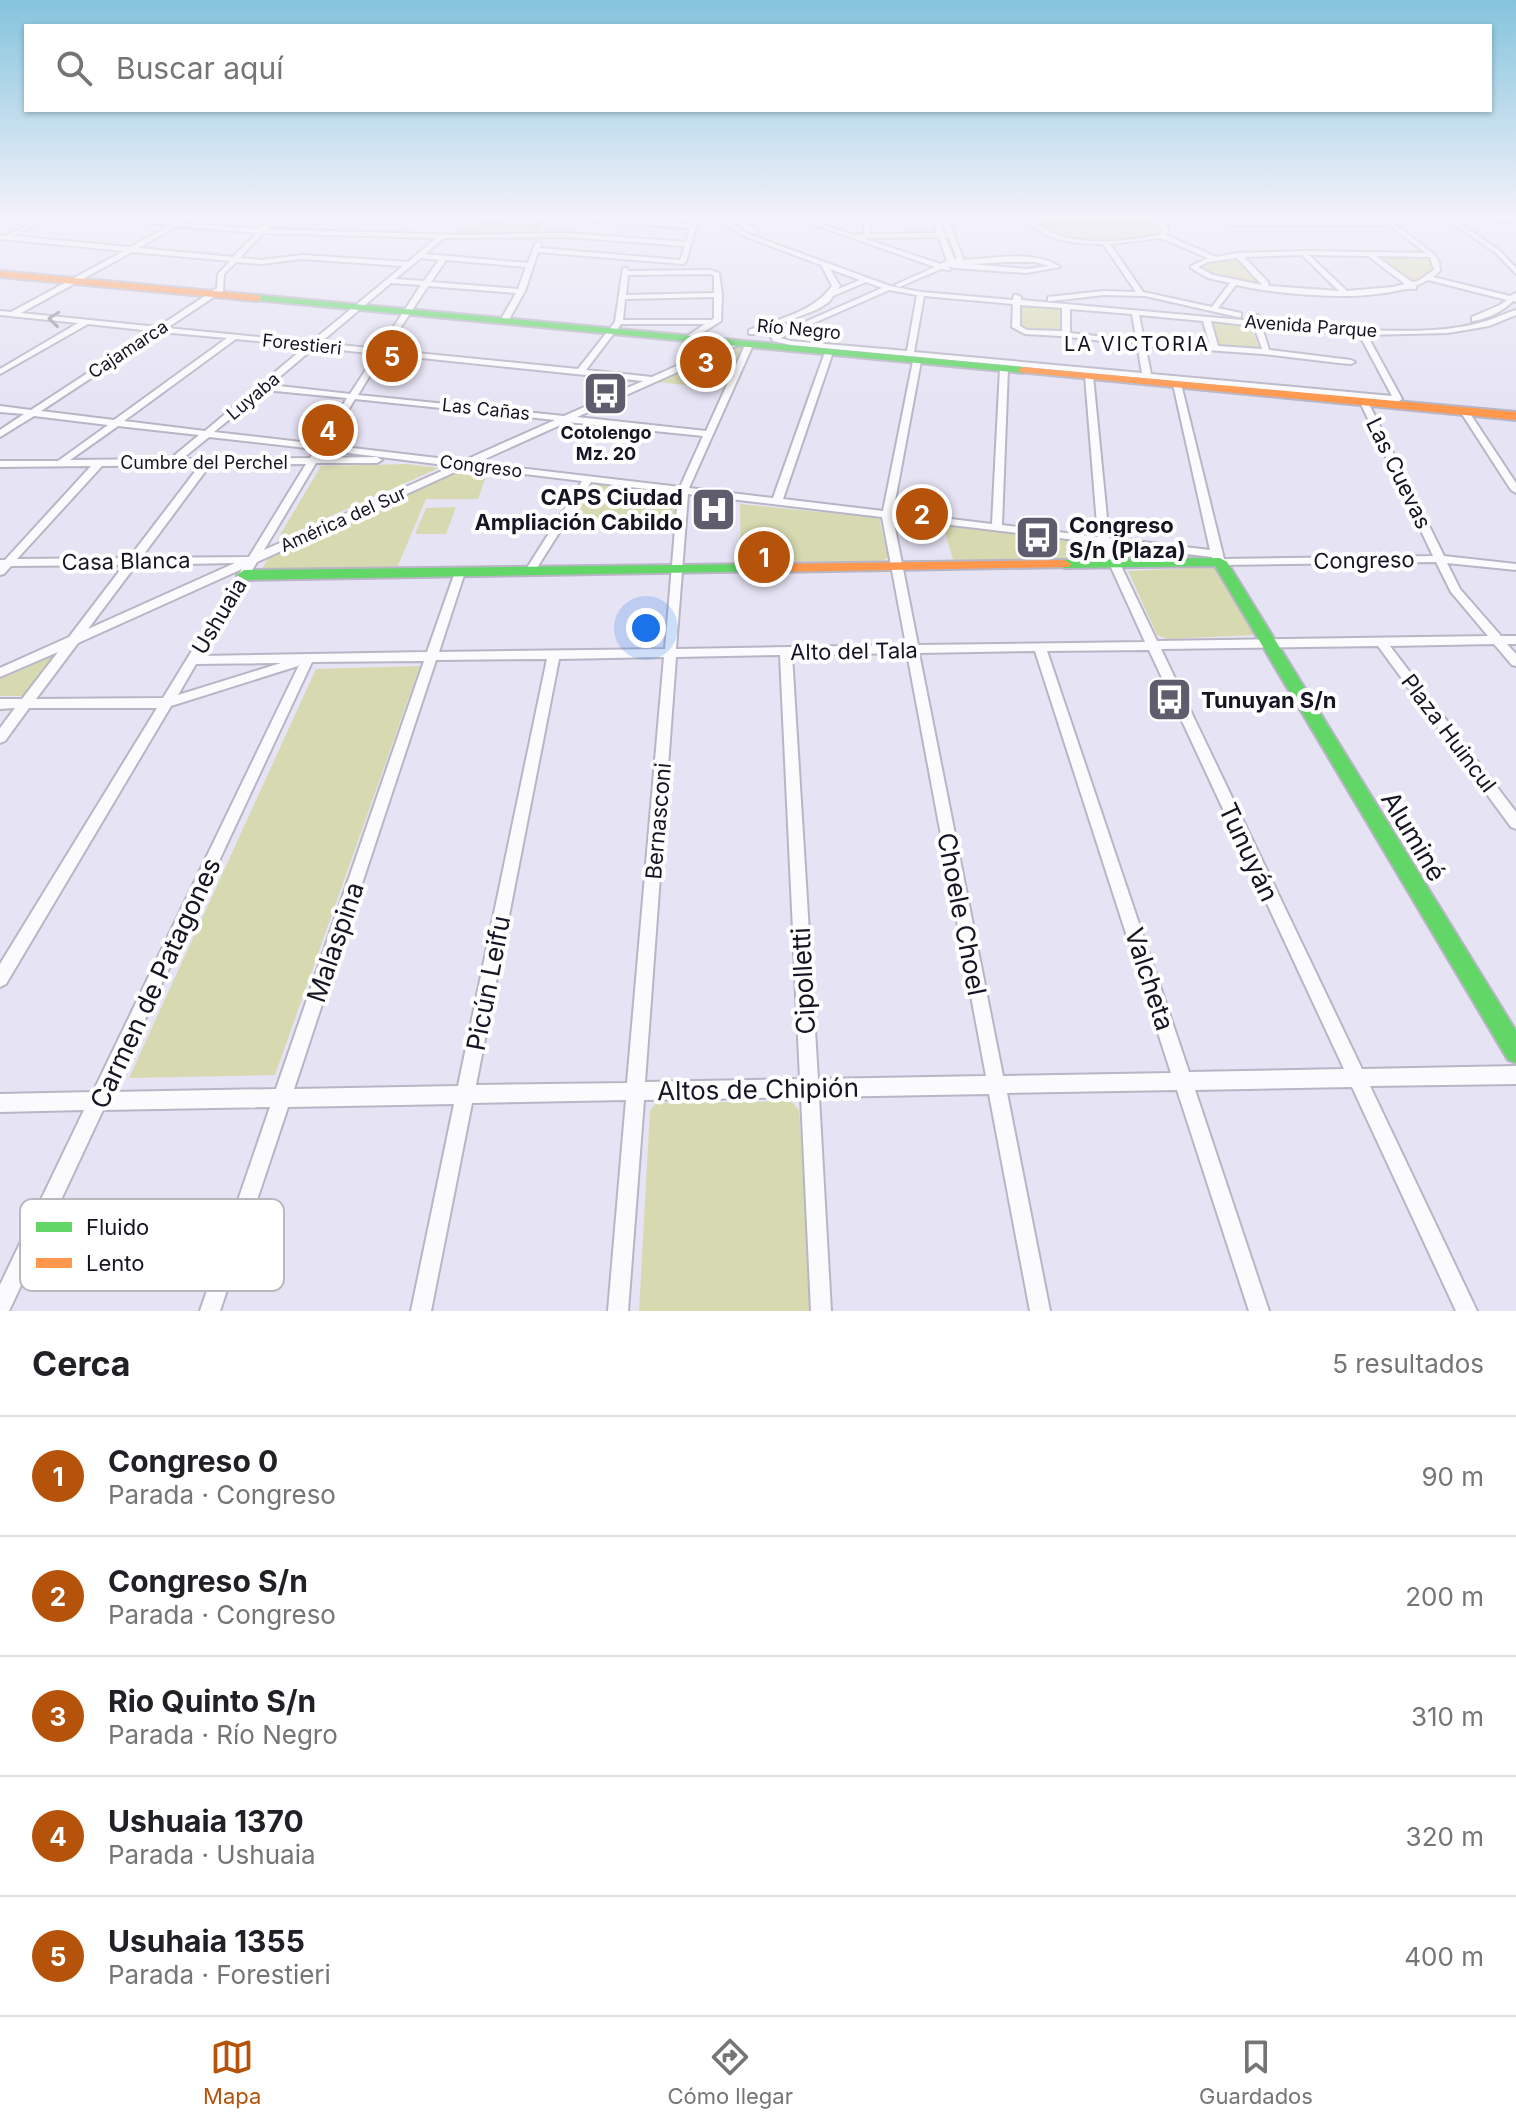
<!DOCTYPE html>
<html lang="es">
<head>
<meta charset="utf-8">
<style>
  :root { --surface:#fff; --page:#f2f2f2; --text:#202124; --muted:#757577; --line:#e0e0e0; --accent:#b45309 }
  body { margin:0; font-family:Inter,sans-serif; background:var(--page); color:var(--text) }
  .you { position:absolute; left:646px; top:628px; width:28px; height:28px; margin:-20px; border:6px solid #fff; border-radius:50%; background:#1a73e8; box-shadow:0 0 0 12px #1a73e833 }
  .badge { display:grid; place-items:center; width:52px; height:52px; border-radius:50%; background:var(--accent); color:#fff; font-size:26px; font-weight:700 }
  .pin { position:absolute; translate:-50% -50%; border:4px solid #fff; box-shadow:0 2px 8px #0006 }
  .list { margin:0; padding:0; list-style:none }
  h2 { display:flex; justify-content:space-between; align-items:center; height:104px; margin:0; padding:0 32px; font-size:34px }
  h2 small { font-size:26px; font-weight:400; color:var(--muted) }
  .list li { display:grid; grid-template-columns:52px 1fr auto; gap:24px; align-items:center; box-sizing:border-box; height:120px; padding:0 32px; border-top:2px solid var(--line) }
  .list b { display:block; font-size:30px; white-space:nowrap }
  .list p { margin:0; font-size:26px; white-space:nowrap; color:var(--muted) }
  .list em { font-size:26px; font-style:normal; color:var(--muted) }
  .icon { flex:none; width:44px; height:44px; fill:none; stroke:currentColor; stroke-width:2; stroke-linecap:round; stroke-linejoin:round }
  .map { position:relative; flex:none; width:1516px; height:1311px; overflow:hidden }
  .search { position:absolute; background:var(--surface); box-shadow:0 2px 6px #0004; left:24px; right:24px; top:24px; height:88px; display:flex; align-items:center; gap:20px; box-sizing:border-box; padding:0 28px; border-radius:0px; color:var(--muted); font-size:30px }
  .sheet { height:704px; background:var(--surface) }
  nav { display:flex; justify-content:space-around; align-items:center; box-sizing:border-box; height:112px; border-top:2px solid var(--line); background:var(--surface); font-size:22px; color:var(--muted) }
  nav a { display:grid; justify-items:center; gap:4px }
  nav .on { color:var(--accent) }
  .map>svg:first-child { display:block }
  .green { fill:#d7dab1 }
  .lines { fill:none; stroke-linecap:round; stroke-linejoin:round }
  .street-casing { stroke:#b8b5c5; stroke-width:4 }
  .fast-casing { stroke:#b8b5c5; stroke-width:4 }
  .slow-casing { stroke:#b8b5c5; stroke-width:4 }
  .street { fill:#fbfbfd; fill-rule:evenodd }
  .fast { fill:#63d668; fill-rule:evenodd }
  .slow { fill:#ff974d; fill-rule:evenodd }
  .oneway { stroke:#94939b }
  .labels { text-anchor:middle; dominant-baseline:central; stroke-width:8; stroke-linejoin:round; paint-order:stroke }
  .far-street-label { font-size:18px; fill:#171424; stroke:#fff }
  .far-poi-label { font-size:18px; font-weight:bold; fill:#171424; stroke:#fff }
  .far-neighbourhood-label { font-size:20px; letter-spacing:2px; fill:#171424; stroke:#fff }
  .street-label { font-size:22px; fill:#171424; stroke:#fff }
  .poi-label { font-size:22px; font-weight:bold; fill:#171424; stroke:#fff; text-anchor:start }
  .near-street-label { font-size:26px; fill:#171424; stroke:#fff }
  .key { fill:#fff; stroke:#b9b8bd; stroke-width:2 }
  .key-label { font-size:22px; fill:#171424 }
</style>
</head>
<body>
<div class="map">
<svg width="1516" height="1311" viewBox="0 0 1516 1311">
  <rect width="100%" height="100%" fill="#e6e3f4"/>
  <!-- green -->
  <g class="green">
    <path d="M1032 218H1154L1163 226 1162 230C1141 249 1047 244 1032 218Z"/>
    <path d="M489 220H546L538 234 450 235C463 225 480 229 489 220Z"/>
    <path d="M1379 257H1424L1431 260C1436 272 1423 282 1411 282Z"/>
    <path d="M1235 258 1261 283 1214 275 1199 267 1205 262Z"/>
    <path d="M1027 305 1059 308 1061 331 1022 328V306Z"/>
    <path d="M1217 321 1250 326 1260 349 1219 346 1213 323Z"/>
    <path d="M737 347 742 349 722 389 657 382Z"/>
    <path d="M407 464 439 468 277 540 321 466Z"/>
    <path d="M462 471 487 474 478 499H426L397 568 262 569 269 557Z"/>
    <path d="M595 484 669 492 675 497 673 520H568L588 487Z"/>
    <path d="M740 504 879 518 888 557 883 561 741 562Z"/>
    <path d="M456 507 446 534H415L426 508Z"/>
    <path d="M943 525 1097 543 1107 556 1101 561 954 563Z"/>
    <path d="M1119 544 1207 554 1210 559 1127 561 1121 559 1115 547Z"/>
    <path d="M1211 567 1219 571 1255 635 1167 639 1157 635 1128 571Z"/>
    <path d="M60 653 26 696H0V679Z"/>
    <path d="M420 666 275 1075 129 1078 316 669Z"/>
    <path d="M791 1101 799 1110 813 1311H639L650 1111 656 1103Z"/>
  </g>
  <g class="lines">
    <defs>
      <g id="street">
        <path d="M43 218H50L13 236 130 247 171 225 106 220 103 218 260 229 271 218H277L267 229 461 235 566 233 686 242 690 228 568 220 524 223 467 220 464 218H591L691 224 693 218H699L686 262 683 264 538 252 525 291 507 323 500 321 516 293 428 286 386 350 578 369 615 322 623 268H627L628 271 710 270 719 273 722 295 721 321 689 341 685 339 686 337 705 324H621L586 370 652 377 732 341H738V345L577 417 706 431 745 345 752 343 753 345 689 488 773 498 825 352 829 350 833 352 783 499 883 511 913 361 917 359 921 361 893 512 992 524 1000 368 1004 366 1008 368 1002 525 1098 537 1085 376 1089 374 1093 376 1109 538 1210 550 1173 384 1177 381 1181 384 1224 559 1433 556 1360 402 1367 400 1444 556 1516 564V570L1447 563 1460 589 1501 636H1516V644H1507L1516 654V666L1512 665 1494 644 1390 646 1516 812V829L1511 827 1378 646 1161 649 1362 1069 1516 1066V1084L1370 1086 1477 1311H1456L1352 1087 1195 1090 1269 1311H1249L1177 1090 1007 1093 1050 1311H1030L989 1094 819 1097 831 1311H811L801 1097 644 1100 628 1311H608L626 1100 472 1103 431 1311H411L454 1104 288 1107 220 1311H200L270 1107 103 1110 9 1311H0V1285L84 1110 0 1112V1094L93 1092 300 663 298 666 171 706 6 984 0 987V964L157 708H29L5 741 0 743V728L15 708 0 709V699H22L58 652 0 677V668L69 637 124 565 11 566 4 574 0 575V560H5L91 466 0 467V461H58L108 425 34 416 0 437V430L24 414 0 412V406L31 410 152 331 88 324 0 374V369L78 323 0 315V311L11 312 124 251 0 239V235L5 236ZM178 226 257 233 233 257 138 248ZM263 233 436 238 408 262 302 255 262 260 240 258ZM566 237 685 246 680 260 540 248 541 244 538 242 535 244 528 263 425 254 444 238ZM132 252 230 261 218 274 217 288 158 327 21 313ZM421 258 439 260 424 281 395 279ZM302 259 403 266 311 342 167 328 223 291 224 274 236 262 262 264ZM446 260 526 267 518 289 431 282ZM710 274 714 275V293L626 295 628 275ZM391 283 421 285 379 349 320 343ZM714 297V318L712 320H623L625 299ZM161 332 227 338 114 420 41 411ZM236 339 306 346 205 431 124 421ZM315 347 376 354 350 394 270 385ZM383 354 643 381 564 416 358 395ZM265 390 347 398 318 444 214 432ZM355 399 555 420 463 461 327 445ZM567 422 703 436 680 487 476 463ZM118 426 199 435 170 459 70 460ZM209 437 315 449 310 458 182 459ZM324 450 453 466 264 550 316 463H377L382 460 377 457 319 458ZM306 464 249 557 141 558 210 465ZM200 465 129 558 17 559 102 466ZM466 467 582 481 525 571 530 574 535 571 591 482 678 493 665 649 439 652 465 572 460 569 455 572 427 652 201 656 257 562ZM688 494 882 517 906 645 676 649ZM893 518 1100 543 1145 642 918 645ZM1111 545 1212 557 1216 564 1220 565 1436 562 1451 592 1488 636 1157 641ZM235 563 88 629 136 565ZM242 569 163 698 36 699 78 643ZM1149 650 1344 1069 1189 1072 1047 651ZM1035 651 1171 1073 1003 1076 919 653ZM907 653 986 1076 818 1079 792 655ZM780 655 800 1079 645 1082 676 657ZM664 657 627 1083 476 1085 559 659ZM547 659 458 1086 294 1089 436 660ZM424 661 276 1089 111 1092 312 662ZM281 663 178 695 196 664Z"/>
        <path d="M726 218H732L733 224 748 234 890 286 921 292 1013 300 1014 295H1017L1021 297V300L1253 321 1251 317 1255 315H1258L1261 322 1357 330 1355 327 1359 325 1364 330C1404 331 1448 333 1486 321 1496 318 1506 313 1516 310V315L1489 326 1448 333 1367 335 1402 399 1398 402 791 345 773 341 771 337 882 288 866 282 833 296 829 302 818 309 755 334H749V330C778 319 814 312 832 286L821 265 744 236 728 226ZM830 269 860 280 838 289 840 286ZM889 290 917 295 907 351 791 341 780 338ZM924 296 1013 304 1012 327 1025 334 1060 336 1128 344H1131V340L1070 333V309L1132 314 1142 373 914 352ZM1020 305 1062 308V331L1027 330 1020 326ZM1139 315 1203 321 1210 345 1147 342V346H1150L1263 354 1339 363 1351 364 1355 362 1351 360 1269 350 1262 327 1359 334 1392 396 1151 374ZM1211 321 1254 326 1262 349 1218 346Z"/>
        <path d="M737 218H743L746 223 757 231V233C748 234 741 226 737 218Z"/>
        <path d="M796 218H804L854 235 865 234 862 218H868L871 234 937 233 932 218H938L944 233H947L941 218H947L963 258 962 260C993 259 1033 249 1060 267L1026 273 954 268 948 266 951 269 950 270 941 269 899 287 895 285 897 284 935 267ZM948 236 957 258 955 260 945 237ZM939 237 947 261 940 264 863 238ZM1006 262H1035L1049 266 1026 269 971 264Z"/>
        <path d="M1024 218H1030C1061 249 1120 243 1159 235L1162 229 1152 218H1158L1168 229 1166 235 1216 257 1238 253 1305 251 1426 253 1389 225H1232L1213 218H1221L1232 221H1384L1381 218H1387L1434 254 1439 262 1440 271 1433 277 1510 296 1516 293V302L1513 301C1503 311 1486 320 1472 321V317L1500 305 1507 300 1428 280 1416 286V289C1407 288 1400 290 1391 292 1378 294 1361 296 1348 296 1312 296 1272 293 1236 285L1218 308 1241 313V317H1238L1145 296 1104 295 1051 301H1048V297L1104 291 1136 292 1103 244C1074 244 1044 241 1024 218ZM1161 238 1208 258 1191 266V268L1208 278 1230 283 1212 307 1143 292 1110 244ZM1302 255 1339 291 1269 286 1268 282 1244 257ZM1309 255 1368 256 1405 284 1393 287 1347 291ZM1376 256 1430 257 1434 270 1418 281 1412 282ZM1237 258 1262 285 1213 275 1198 267 1208 262Z"/>
        <path d="M1445 218H1452L1500 251 1516 268V274L1496 253Z"/>
        <path d="M1462 218H1516V222L1460 221Z"/>
        <path d="M1464 408 1467 409 1516 483V493L1511 490 1460 411Z"/>
      </g>
      <g id="fast">
        <path d="M257 295 1023 367 1028 370 1023 373 254 300 252 298Z"/>
        <path d="M1220 558 1227 562 1516 1031V1063L1508 1060 1215 566 1064 568 1057 564 1064 560Z"/>
        <path d="M773 564 778 565 780 568 778 571 244 580 237 575 244 570Z"/>
      </g>
      <g id="slow">
        <path d="M0 271 257 295 262 298 257 301 0 277Z"/>
        <path d="M1023 367 1516 412V420L1019 372 1018 370Z"/>
        <path d="M1064 560 1071 564 1069 567 773 572 766 568 773 564Z"/>
      </g>
    </defs>
    <!-- street casing -->
    <use href="#street" class="street-casing"/>
    <!-- fast casing -->
    <use href="#fast" class="fast-casing"/>
    <!-- slow casing -->
    <use href="#slow" class="slow-casing"/>
    <!-- street -->
    <use href="#street" class="street"/>
    <!-- fast -->
    <use href="#fast" class="fast"/>
    <!-- slow -->
    <use href="#slow" class="slow"/>
  </g>
  <!-- one-way arrows -->
  <defs><path id="oneway-chevron" d="M-2-3.5L2.5 0L-2 3.5" fill="none" stroke-width="1.6" stroke-linecap="round" stroke-linejoin="round" transform="scale(2)"/></defs>
  <use class="oneway" href="#oneway-chevron" transform="translate(54 319) rotate(-174)"/>
  <!-- sky -->
  <linearGradient id="sky" x2="0" y2="1"><stop stop-color="#84c4dd"/><stop offset="0.54" stop-color="#f4f2fa"/><stop offset="1" stop-color="#f4f2fa" stop-opacity="0"/></linearGradient>
  <rect width="1516" height="401" fill="url(#sky)"/>
  <!-- icons -->
  <defs>
    <symbol id="bus-square" viewBox="-11 -11 22 22"><rect x="-9" y="-9" width="18" height="18" rx="4" fill="#5f5c6d" stroke="#fff"/><path d="M-5-6H5V4H4V6H2V4H-2V6H-4V4H-5ZM-3.5-4V0h7V-4ZM-3.5 1.2v1.5H-2V1.2ZM2 1.2v1.5H3.5V1.2Z" fill="#fff"/></symbol>
    <symbol id="hospital-square" viewBox="-11 -11 22 22"><rect x="-9" y="-9" width="18" height="18" rx="4" fill="#5f5c6d" stroke="#fff"/><path d="M-5-5h3v3.5h4V-5h3V5h-3V1.5h-4V5h-3Z" fill="#fff"/></symbol>
  </defs>
  <g fill-rule="evenodd">
    <use href="#bus-square" x="580" y="368" width="51" height="51"/>
    <use href="#hospital-square" x="688" y="484" width="51" height="51"/>
    <use href="#bus-square" x="1012" y="512" width="51" height="51"/>
    <use href="#bus-square" x="1144" y="674" width="51" height="51"/>
  </g>
  <g class="labels">
    <!-- far-street labels -->
    <g class="far-street-label">
      <text transform="translate(1311 326) rotate(4)">Avenida Parque</text>
      <text transform="translate(799 329) rotate(5)">Río Negro</text>
      <text transform="translate(302 344) rotate(6)">Forestieri</text>
      <text transform="translate(128 349) rotate(-33)">Cajamarca</text>
      <text transform="translate(253 396) rotate(-40)">Luyaba</text>
      <text transform="translate(486 409) rotate(6)">Las Cañas</text>
      <text x="204" y="462">Cumbre del Perchel</text>
      <text transform="translate(481 466) rotate(7)">Congreso</text>
      <text transform="translate(343 519) rotate(-24)">América del Sur</text>
    </g>
    <!-- far-poi labels -->
    <g class="far-poi-label">
      <text x="606" y="432">Cotolengo<tspan x="606" dy="21">Mz. 20</tspan></text>
    </g>
    <!-- far-neighbourhood labels -->
    <g class="far-neighbourhood-label">
      <text x="1137" y="344">LA VICTORIA</text>
    </g>
    <!-- street labels -->
    <g class="street-label">
      <text transform="translate(1399 473) rotate(64)">Las Cuevas</text>
      <text transform="translate(1364 560) rotate(-1)">Congreso</text>
      <text transform="translate(126 561) rotate(-1)">Casa Blanca</text>
      <text transform="translate(219 616) rotate(-59)">Ushuaia</text>
      <text transform="translate(854 651) rotate(-1)">Alto del Tala</text>
      <text transform="translate(1449 733) rotate(53)">Plaza Huincul</text>
      <text transform="translate(658 821) rotate(-85)">Bernasconi</text>
    </g>
    <!-- poi labels -->
    <g class="poi-label">
      <text x="683" y="497" text-anchor="end">CAPS Ciudad<tspan x="683" dy="25">Ampliación Cabildo</tspan></text>
      <text x="1069" y="525">Congreso<tspan x="1069" dy="25">S/n (Plaza)</tspan></text>
      <text x="1201" y="700">Tunuyan S/n</text>
    </g>
    <!-- near-street labels -->
    <g class="near-street-label">
      <text transform="translate(1414 836) rotate(59)">Aluminé</text>
      <text transform="translate(1249 852) rotate(65)">Tunuyán</text>
      <text transform="translate(962 914) rotate(79)">Choele Choel</text>
      <text transform="translate(335 942) rotate(-71)">Malaspina</text>
      <text transform="translate(1150 979) rotate(72)">Valcheta</text>
      <text transform="translate(803 981) rotate(-93)">Cipolletti</text>
      <text transform="translate(155 983) rotate(-65)">Carmen de Patagones</text>
      <text transform="translate(488 983) rotate(-79)">Picún Leifu</text>
      <text transform="translate(758 1089) rotate(-1)">Altos de Chipión</text>
    </g>
  </g>
  <!-- legend -->
  <rect x="20" y="1199" width="264" height="92" rx="12" class="key"/>
  <rect x="36" y="1222" width="36" height="10" fill="#63d668"/>
  <rect x="36" y="1258" width="36" height="10" fill="#ff974d"/>
  <g class="key-label">
    <text x="86" y="1235">Fluido</text>
    <text x="86" y="1271">Lento</text>
  </g>
</svg>
<div class="you"></div>
<div class="pin badge" style="left:764px;top:557px">1</div>
<div class="pin badge" style="left:922px;top:514px">2</div>
<div class="pin badge" style="left:706px;top:362px">3</div>
<div class="pin badge" style="left:328px;top:430px">4</div>
<div class="pin badge" style="left:392px;top:356px">5</div>
<div class="search"><svg class="icon" aria-label="search" viewBox="0 0 24 24"><circle cx="10" cy="10" r="6"/><path d="M15 15l6 6"/></svg>Buscar aquí</div>
</div>
<section class="sheet">
<h2>Cerca<small>5 resultados</small></h2>
<ul class="list">
<li><span class="badge">1</span><div><b>Congreso 0</b><p>Parada · Congreso</p></div><em>90 m</em></li>
<li><span class="badge">2</span><div><b>Congreso S/n</b><p>Parada · Congreso</p></div><em>200 m</em></li>
<li><span class="badge">3</span><div><b>Rio Quinto S/n</b><p>Parada · Río Negro</p></div><em>310 m</em></li>
<li><span class="badge">4</span><div><b>Ushuaia 1370</b><p>Parada · Ushuaia</p></div><em>320 m</em></li>
<li><span class="badge">5</span><div><b>Usuhaia 1355</b><p>Parada · Forestieri</p></div><em>400 m</em></li>
</ul>
</section>
<nav>
<a class="on"><svg class="icon" aria-label="map" viewBox="0 0 24 24"><path d="M3 6l6-2 6 2 6-2v14l-6 2-6-2-6 2zM9 4v14M15 6v14"/></svg>Mapa</a>
<a><svg class="icon" aria-label="directions" viewBox="0 0 24 24"><path d="M12 3l9 9-9 9-9-9zM9 14v-3h6M13 9l2 2-2 2"/></svg>Cómo llegar</a>
<a><svg class="icon" aria-label="saved" viewBox="0 0 24 24"><path d="M7 4h10v16l-5-4-5 4z"/></svg>Guardados</a>
</nav>
</body>
</html>
